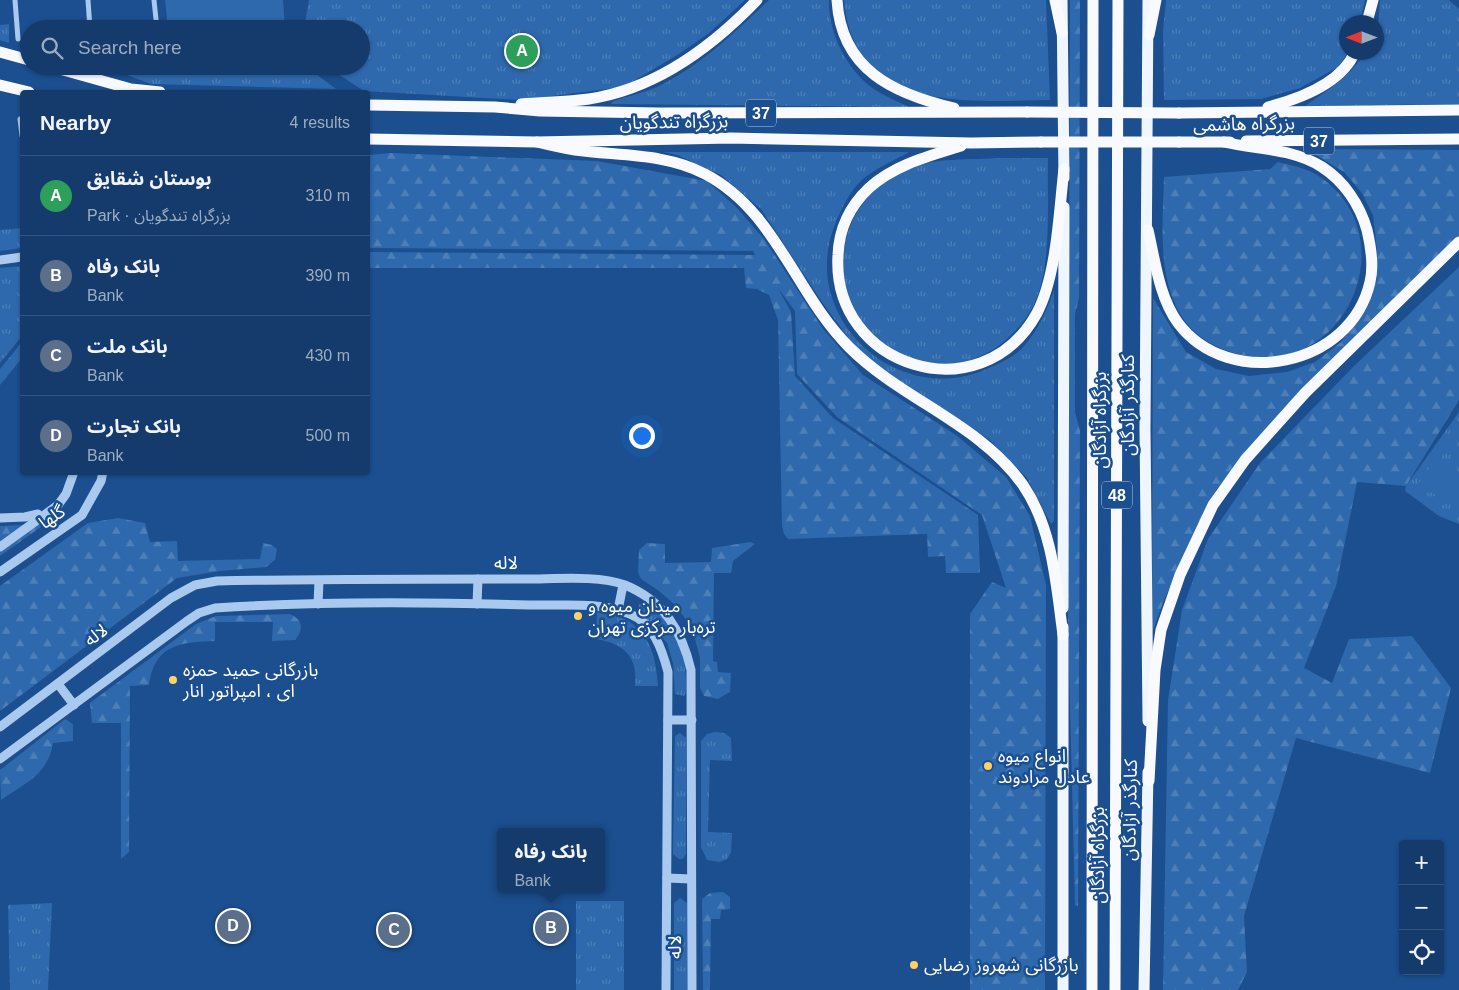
<!DOCTYPE html>
<html lang="en">
<head>
<meta charset="utf-8">
<style>
  :root { --surface:#143b6b; --page:#214673; --text:#f1f3f6; --muted:#9dadc1; --line:#33557e; --accent:#ffd166 }
  body { margin:0; font-family:Arial,"Noto Sans Arabic",sans-serif; background:var(--page); color:var(--text) }
  .controls { position:absolute; right:15px; bottom:15px; display:grid; overflow:hidden; border-radius:5px; box-shadow:0 1px 4px #0004 }
  .controls button { width:45px; height:45px; display:grid; place-items:center; padding:0; border:0; border-bottom:1px solid var(--line); background:var(--surface); color:var(--text); font:25px sans-serif }
  .compass { position:absolute; left:1339px; top:15px; width:45px; height:45px; border-radius:50%; background:var(--surface); box-shadow:0 1px 4px #0004; rotate:270deg }
  .you { position:absolute; left:641px; top:435px; width:18px; height:18px; margin:-12px; border:4px solid #fff; border-radius:50%; background:#1a73e8; box-shadow:0 0 0 8px #1a73e833 }
  .badge { display:grid; place-items:center; width:32px; height:32px; border-radius:50%; background:var(--accent); color:#fff; font-size:16px; font-weight:700 }
  .pin { position:absolute; translate:-50% -50%; border:2px solid #fff; box-shadow:0 1px 5px #0006 }
  .popup { position:absolute; left:497px; top:828px; width:108px; height:65px; box-sizing:border-box; display:grid; place-content:center; border-radius:5px; background:var(--surface); filter:drop-shadow(0 1px 4px #0005); font-size:16px; white-space:nowrap; color:var(--muted) }
  .popup b { font-size:19px; color:var(--text) }
  .popup::after { content:''; position:absolute; left:50%; top:100%; margin-left:-10px; border:10px solid transparent; border-top-color:var(--surface) }
  .list { margin:0; padding:0; list-style:none }
  h2 { display:flex; justify-content:space-between; align-items:center; height:65px; margin:0; padding:0 20px; font-size:21px }
  h2 small { font-size:16px; font-weight:400; color:var(--muted) }
  .list li { display:grid; grid-template-columns:32px 1fr auto; gap:15px; align-items:center; box-sizing:border-box; height:80px; padding:0 20px; border-top:1px solid var(--line) }
  .list b { display:block; font-size:19px; white-space:nowrap }
  .list p { margin:0; font-size:16px; white-space:nowrap; color:var(--muted) }
  .list em { font-size:16px; font-style:normal; color:var(--muted) }
  .icon { flex:none; width:28px; height:28px; fill:none; stroke:currentColor; stroke-width:2; stroke-linecap:round; stroke-linejoin:round }
  .map { position:relative; flex:none; width:1459px; height:990px; overflow:hidden }
  .search { position:absolute; background:var(--surface); box-shadow:0 1px 4px #0004; left:20px; top:20px; width:350px; height:55px; display:flex; align-items:center; gap:12px; box-sizing:border-box; padding:0 18px; border-radius:28px; color:var(--muted); font-size:19px }
  .panel { position:absolute; background:var(--surface); box-shadow:0 1px 4px #0004; left:20px; top:90px; width:350px; height:385px; border-radius:5px }
  .map>svg:first-child { display:block }
  .grass { fill:url(#grass-tufts) }
  .forest { fill:url(#forest-firs) }
  .garden { fill:#2e69ad }
  .lines { fill:none; stroke-linecap:round; stroke-linejoin:round }
  .minor { stroke:#a9c9ee; stroke-width:5 }
  .tertiary { stroke:#a9c9ee; stroke-width:9 }
  .primary { stroke:#f0f6ff; stroke-width:11 }
  .trunk { stroke:#f8faff; stroke-width:11 }
  .trunk-bridge { stroke:#f8faff; stroke-width:11 }
  .poi-dot { fill:#ffd166; stroke:#1b4f8f; stroke-width:2 }
  .labels { text-anchor:middle; dominant-baseline:central; stroke-width:5; stroke-linejoin:round; paint-order:stroke }
  .shield { fill:#1b4f8f; stroke:#bbcadd; stroke-width:1 }
  .shield-label { font-size:16px; font-weight:bold; fill:#fff }
  .street-label { font-size:18px; fill:#fff; stroke:#1b4f8f }
  .poi-label { font-size:18px; fill:#fff; stroke:#1b4f8f; text-anchor:start }
</style>
</head>
<body>
<div class="map">
<svg width="1459" height="990" viewBox="0 0 1459 990">
  <defs>
    <pattern id="grass-tufts" width="24" height="20" patternUnits="userSpaceOnUse" patternTransform="scale(1.25)"><rect width="24" height="20" fill="#2e69ad"/><path d="M3 7l-1-3M5 7V3M7 7l1-3M15 17l-1-3M17 17v-4M19 17l1-3" fill="none" stroke="#4d80b9"/></pattern>
    <pattern id="forest-firs" width="22" height="20" patternUnits="userSpaceOnUse" patternTransform="scale(1.25)"><rect width="22" height="20" fill="#2e69ad"/><path d="M5 1l3.5 6h-7zM16 11l3.5 6h-7z" fill="#4d80b9"/></pattern>
  </defs>
  <rect width="100%" height="100%" fill="#1b4f8f"/>
  <!-- grass -->
  <g class="grass">
    <path d="M309 0H745L709 33 679 54 623 87 520 100 364 91 326 66H361V29H304Z"/>
    <path d="M769 0H829C828 32 846 68 871 87 882 95 897 101 909 107L611 104 613 101C628 96 643 93 657 87 700 66 734 33 769 0Z"/>
    <path d="M844 0H1046L1050 100C965 101 854 114 844 0Z"/>
    <path d="M1166 0H1365L1360 22H1346L1348 53 1338 67 1300 88 1261 99 1164 100 1163 31Z"/>
    <path d="M1380 0H1449L1459 9V104L1305 106C1328 90 1350 76 1365 53L1376 52Z"/>
    <path d="M9 24V43L0 40V25Z"/>
    <path d="M108 66H305L336 89 151 84 108 68Z"/>
    <path d="M664 152H909C895 160 876 168 863 179 850 190 840 211 834 227 799 320 900 410 989 368 1002 362 1015 357 1024 346 1039 329 1047 310 1054 290V521L1051 524 1027 478 990 440 878 368 852 343 822 302 761 209 721 175 677 155Z"/>
    <path d="M1002 158H1048C1047 200 1052 262 1036 300 1030 314 1023 323 1012 334 935 413 807 321 852 222 861 201 883 179 905 170 934 157 970 160 1002 158Z"/>
    <path d="M22 228V248L0 251V230Z"/>
    <path d="M22 266V336L0 363V268Z"/>
    <path d="M1459 412V524L1439 516 1405 491 1406 486Z"/>
    <path d="M645 602C672 617 686 651 686 681 686 687 687 691 684 696L675 694 673 663 667 643 637 609 640 603Z"/>
    <path d="M597 612C605 614 616 615 624 619 651 632 656 659 658 686H635C638 656 624 644 596 639Z"/>
    <path d="M715 732 724 733 731 738 732 761 710 760 708 832 732 833 731 852 727 859 720 862 707 860 701 847V741L707 734Z"/>
    <path d="M680 733 686 738V854L683 859H679L673 854 675 736Z"/>
    <path d="M680 898 687 903V990H674V903Z"/>
    <rect x="576" y="901" width="48" height="89"/>
    <path d="M52 903 48 990H10L8 905Z"/>
  </g>
  <!-- forest -->
  <g class="forest">
    <path d="M1070 0H1080L1079 298 1075 314V412L1080 431 1078 906 1075 905 1068 625Z"/>
    <path d="M1306 149 1459 150V242L1269 427 1216 490 1164 600 1152 633 1153 298 1186 352 1216 369 1249 376 1287 372 1315 362 1341 342 1368 306 1377 278V250L1373 215 1362 193 1344 172Z"/>
    <path d="M390 153 597 161 707 181 736 207 764 239 823 329 863 375 956 435 1006 477 1030 516 1046 585 1045 990H970V614L992 582 1006 588 982 515 837 417 797 374 795 311 778 288 791 312 795 376 833 418 978 515 980 573H946L945 556 928 557 927 534 788 539 784 534 782 526 778 320 769 295 757 289 746 288 744 268H368V252L755 255 753 251 368 248V155Z"/>
    <path d="M1278 162C1290 165 1306 168 1317 175 1409 233 1347 385 1234 353 1209 346 1186 330 1175 304 1158 265 1163 220 1164 177L1270 169Z"/>
    <path d="M1459 267V400L1406 486 1357 482 1336 586 1304 668 1332 683 1349 639 1412 636 1451 688 1430 773 1296 738 1244 916 1247 972 1238 990H1163L1168 700 1182 610 1208 539 1260 463 1354 366Z"/>
    <path d="M22 342V358L0 385V369Z"/>
    <path d="M118 518 145 523 150 542 177 541 178 561 260 559 263 543 272 545 277 549 275 560 266 567 220 571 177 578 0 711V586L88 523Z"/>
    <path d="M45 524 0 556V526Z"/>
    <path d="M750 542 755 544 733 561 731 573H714L713 661 717 662 718 672 731 673 730 692 718 699 704 696 700 688V658L695 639 687 621 674 604 659 591 641 579 638 572 639 550 647 543 665 544V563L711 562 712 548Z"/>
    <path d="M289 614C302 618 305 629 295 640L272 641 273 622H215V641C180 642 154 645 149 685L130 686 129 852 121 859V723H92L90 703 196 624 216 616Z"/>
    <path d="M65 719 73 724V741L53 743C48 775 25 783 1 800L0 770Z"/>
    <path d="M723 892 730 897V909L721 910 720 919H711L710 990H703L702 899 710 893Z"/>
  </g>
  <!-- garden -->
  <g class="garden">
    <path d="M165 0H283L285 29H168Z"/>
    <path d="M1436 458 1459 474V510L1418 484Z"/>
  </g>
  <g class="lines">
    <!-- minor -->
    <g class="minor">
      <path d="M15 0 18 39"/>
      <path d="M88 0 90 29"/>
      <path d="M154 0 157 29"/>
      <path d="M22 120 20 119 22 136"/>
    </g>
    <!-- tertiary -->
    <g class="tertiary">
      <path d="M0 260 22 257"/>
      <path d="M0 518 25 517 38 514"/>
      <path d="M0 547 58 505 66 494 74 472"/>
      <path d="M0 572 82 515 101 481 103 472"/>
      <path d="M318 604 319 581"/>
      <path d="M477 604 478 579"/>
      <path d="M618 610 623 585"/>
      <path d="M58 684 74 705"/>
      <path d="M668 720H692"/>
      <path d="M0 727 171 598 195 585 217 581C316 579 416 579 516 579 547 580 596 574 625 585 664 601 682 631 691 670L692 990"/>
      <path d="M0 759 187 621 199 613 215 608C319 601 425 602 529 605 561 606 600 601 630 614 653 623 662 649 668 672L666 990"/>
      <path d="M667 878 691 879"/>
    </g>
    <!-- primary -->
    <g class="primary">
      <path d="M1062 0 1064 178"/>
      <path d="M1063 608 1064 207"/>
      <path d="M1063 627V990"/>
      <path d="M1148 721 1145 429 1148 0"/>
      <path d="M1144 990 1148 772"/>
    </g>
    <!-- trunk -->
    <g class="trunk">
      <path d="M837 0C841 70 894 94 954 108"/>
      <path d="M1055 0 1062 33"/>
      <path d="M1367 22 1373 0"/>
      <path d="M1149 35 1156 0"/>
      <path d="M0 52 29 60"/>
      <path d="M49 66 131 89 160 92"/>
      <path d="M0 85 29 92"/>
      <path d="M521 104C544 102 567 102 589 99 655 89 713 46 757 0"/>
      <path d="M368 105 495 107 540 111 659 113 1027 112"/>
      <path d="M1268 107C1299 99 1341 84 1355 52"/>
      <path d="M1179 113 1459 110"/>
      <path d="M368 139 537 142 731 138 971 143 1041 142"/>
      <path d="M1246 141 1459 139"/>
      <path d="M537 142C549 145 562 148 575 150 618 156 666 153 705 174 776 211 795 293 849 347 902 400 979 423 1023 485 1053 529 1056 584 1063 635"/>
      <path d="M1179 142H1230"/>
      <path d="M961 146C929 156 894 165 869 188 850 206 839 229 838 255 831 367 981 415 1037 313 1057 275 1059 211 1064 169"/>
      <path d="M1148 230C1155 260 1159 297 1178 323 1229 391 1351 367 1370 282 1374 266 1371 247 1367 230 1360 205 1344 181 1322 167 1293 148 1257 150 1224 142"/>
      <path d="M1149 781 1155 670 1161 630 1180 575 1213 505 1245 460 1305 393 1459 242"/>
      <path d="M1092 990 1093 0"/>
      <path d="M1115 990 1118 0"/>
    </g>
    <!-- trunk-bridge -->
    <g class="trunk-bridge">
      <path d="M1027 112 1179 113"/>
      <path d="M1041 142H1179"/>
    </g>
  </g>
  <!-- markers -->
  <g class="poi-dot">
    <circle cx="578" cy="616" r="5"/>
    <circle cx="173" cy="680" r="5"/>
    <circle cx="988" cy="766" r="5"/>
    <circle cx="914" cy="965" r="5"/>
  </g>
  <g class="labels">
    <!-- shield labels -->
    <g class="shield">
      <rect x="746" y="99.5" width="30" height="27" rx="4"/>
      <rect x="1304" y="127.5" width="30" height="27" rx="4"/>
      <rect x="1102" y="481.5" width="30" height="27" rx="4"/>
    </g>
    <g class="shield-label">
      <text x="761" y="113">37</text>
      <text x="1319" y="141">37</text>
      <text x="1117" y="495">48</text>
    </g>
    <!-- street labels -->
    <g class="street-label">
      <text transform="translate(674 122) rotate(-1)">بزرگراه تندگویان</text>
      <text transform="translate(1244 124) rotate(-1)">بزرگراه هاشمی</text>
      <text transform="translate(1128 405) rotate(-90)">کنارگذر آزادگان</text>
      <text transform="translate(1100 420) rotate(-90)">بزرگراه آزادگان</text>
      <text transform="translate(52 517) rotate(-35)">گلها</text>
      <text x="506" y="563">لاله</text>
      <text transform="translate(96 635) rotate(-37)">لاله</text>
      <text transform="translate(1130 810) rotate(-89)">کنارگذر آزادگان</text>
      <text transform="translate(1098 855) rotate(-90)">بزرگراه آزادگان</text>
      <text transform="translate(675 947) rotate(-90)">لاله</text>
    </g>
    <!-- poi labels -->
    <g class="poi-label">
      <text x="588" y="606">میدان میوه و<tspan x="588" dy="21">تره‌بار مرکزی تهران</tspan></text>
      <text x="183" y="670">بازرگانی حمید حمزه<tspan x="183" dy="21">ای ، امپراتور انار</tspan></text>
      <text x="998" y="756">انواع میوه<tspan x="998" dy="21">عادل مرادوند</tspan></text>
      <text x="924" y="965">بازرگانی شهروز رضایی</text>
    </g>
  </g>
</svg>
<div class="controls">
<button>+</button>
<button>−</button>
<button><svg class="icon" aria-label="locate" viewBox="0 0 24 24"><circle cx="12" cy="12" r="6"/><path d="M12 2v4M12 18v4M2 12h4M18 12h4"/></svg></button>
</div>
<svg class="compass" viewBox="-18 -18 36 36"><path d="M0-13l5 13h-10z" fill="#e53935"/><path d="M0 13l5-13h-10z" fill="#9dadc1"/></svg>
<div class="you"></div>
<div class="pin badge" style="left:522px;top:51px;background:#2e9e5b">A</div>
<div class="pin badge" style="left:551px;top:928px;background:#5c6f8a">B</div>
<div class="popup"><b>بانک رفاه</b>Bank</div>
<div class="pin badge" style="left:394px;top:930px;background:#5c6f8a">C</div>
<div class="pin badge" style="left:233px;top:926px;background:#5c6f8a">D</div>
<div class="search"><svg class="icon" aria-label="search" viewBox="0 0 24 24"><circle cx="10" cy="10" r="6"/><path d="M15 15l6 6"/></svg>Search here</div>
<section class="panel">
<h2>Nearby<small>4 results</small></h2>
<ul class="list">
<li><span class="badge" style="background:#2e9e5b">A</span><div><b>بوستان شقایق</b><p>Park · بزرگراه تندگویان</p></div><em>310 m</em></li>
<li><span class="badge" style="background:#5c6f8a">B</span><div><b>بانک رفاه</b><p>Bank</p></div><em>390 m</em></li>
<li><span class="badge" style="background:#5c6f8a">C</span><div><b>بانک ملت</b><p>Bank</p></div><em>430 m</em></li>
<li><span class="badge" style="background:#5c6f8a">D</span><div><b>بانک تجارت</b><p>Bank</p></div><em>500 m</em></li>
</ul>
</section>
</div>
</body>
</html>
